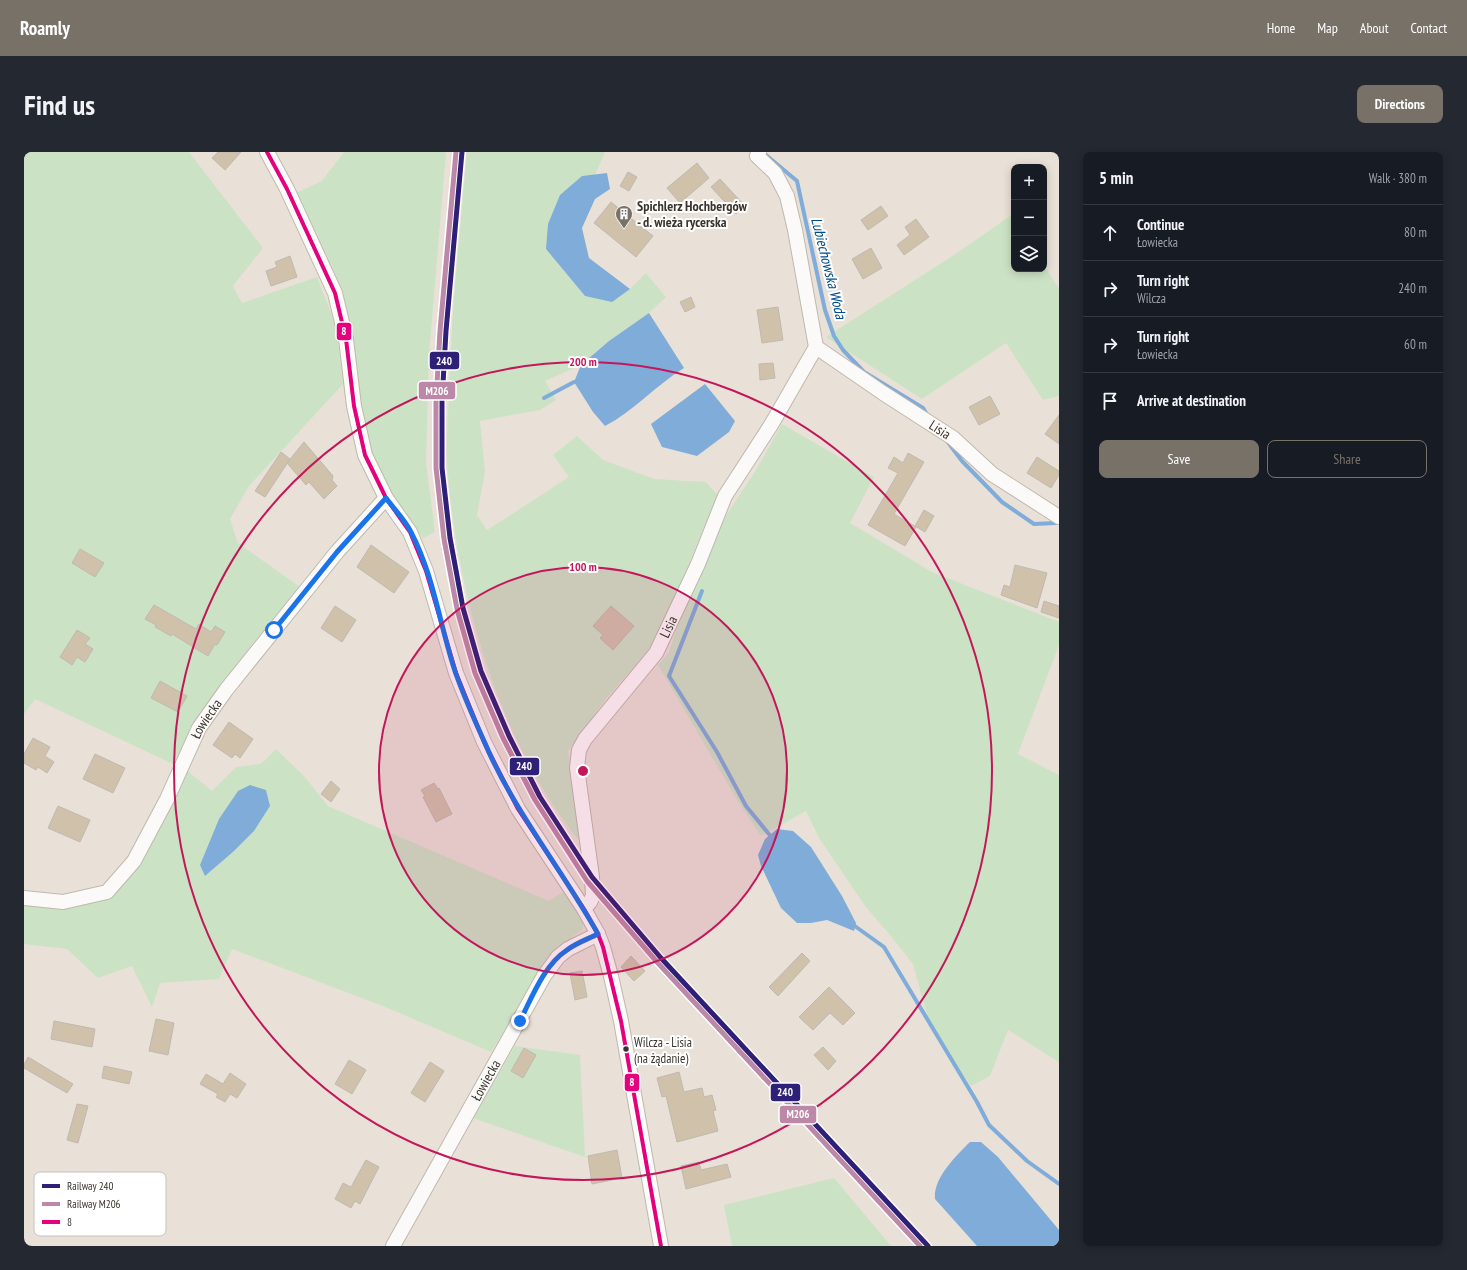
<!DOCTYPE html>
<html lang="en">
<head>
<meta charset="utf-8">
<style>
  :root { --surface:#171b24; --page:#242831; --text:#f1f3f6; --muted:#9ea1a6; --line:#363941; --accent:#777168 }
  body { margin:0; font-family:"PT Sans Narrow",sans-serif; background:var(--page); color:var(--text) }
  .controls { position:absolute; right:12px; top:12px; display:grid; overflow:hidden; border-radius:8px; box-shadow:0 2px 10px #0003 }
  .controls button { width:36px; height:36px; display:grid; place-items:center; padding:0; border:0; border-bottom:1px solid var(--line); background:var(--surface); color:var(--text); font:20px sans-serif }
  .stop { position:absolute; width:12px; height:12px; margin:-9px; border:3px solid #1a73e8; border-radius:50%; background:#fff }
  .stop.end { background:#1a73e8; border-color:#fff; box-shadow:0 1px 4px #0008 }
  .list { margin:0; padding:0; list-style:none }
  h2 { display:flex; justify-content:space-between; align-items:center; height:52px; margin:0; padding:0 16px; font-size:17px }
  h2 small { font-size:13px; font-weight:400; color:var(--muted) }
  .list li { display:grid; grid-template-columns:26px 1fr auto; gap:12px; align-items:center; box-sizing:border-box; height:56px; padding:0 16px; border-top:1px solid var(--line) }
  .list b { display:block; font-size:15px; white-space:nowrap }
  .list p { margin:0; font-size:13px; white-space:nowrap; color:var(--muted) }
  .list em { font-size:13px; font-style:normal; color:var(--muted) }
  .actions { display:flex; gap:8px; padding:12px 16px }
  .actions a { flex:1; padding:9px 0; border:1px solid var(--accent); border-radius:8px; text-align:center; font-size:14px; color:var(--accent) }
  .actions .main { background:var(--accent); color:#fff }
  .icon { flex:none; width:22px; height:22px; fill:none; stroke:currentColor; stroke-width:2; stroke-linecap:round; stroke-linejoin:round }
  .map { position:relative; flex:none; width:1035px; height:1094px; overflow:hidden; border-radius:8px }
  header { display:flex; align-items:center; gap:24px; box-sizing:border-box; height:56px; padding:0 20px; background:var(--accent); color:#fff }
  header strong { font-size:19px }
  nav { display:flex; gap:22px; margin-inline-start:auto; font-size:14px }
  .intro { display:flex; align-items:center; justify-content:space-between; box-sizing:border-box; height:96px; padding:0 24px }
  h1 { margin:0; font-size:28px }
  .button { padding:10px 18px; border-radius:8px; background:var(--accent); color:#fff; font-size:14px; font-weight:700 }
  main { display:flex; gap:24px; padding:0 24px }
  aside { flex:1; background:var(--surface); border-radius:8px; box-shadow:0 2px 10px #0003 }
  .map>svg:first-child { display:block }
  .green { fill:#cce2c5; fill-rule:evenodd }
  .water { fill:#80acda }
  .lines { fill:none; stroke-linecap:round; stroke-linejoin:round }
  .stream { stroke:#80acda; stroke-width:4 }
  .building { fill:#d0c1ab; stroke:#c0b9b1 }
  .minor-casing { stroke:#beb8af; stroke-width:16 }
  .minor { stroke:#fcfaf9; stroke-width:14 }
  .bus-1-casing { stroke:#fff; stroke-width:7 }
  .bus-1 { stroke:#e5007d; stroke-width:4 }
  .rail-1-casing { stroke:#fff; stroke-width:8 }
  .rail-2-casing { stroke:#fff; stroke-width:8 }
  .rail-1 { stroke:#2e2076; stroke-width:5 }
  .rail-2 { stroke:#bc88a7; stroke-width:5 }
  .route { stroke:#1a73e8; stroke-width:5 }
  .ring { fill:none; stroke:#c2185b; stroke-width:2 }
  .bus-dot { fill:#3a342d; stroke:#fff; stroke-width:1.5 }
  .labels { text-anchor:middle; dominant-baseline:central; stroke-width:4; stroke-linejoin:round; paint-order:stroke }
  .bus-label { font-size:13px; fill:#3a342d; stroke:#fff; text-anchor:start }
  .poi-label { font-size:14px; font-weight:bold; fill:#3a342d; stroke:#fff; text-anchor:start }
  .street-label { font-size:14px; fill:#3a342d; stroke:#fff }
  .water-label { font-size:15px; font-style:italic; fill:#004b8c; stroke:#fff }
  .key { fill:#fff; stroke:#c4c2c0; stroke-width:1 }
  .key-label { font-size:11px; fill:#3a342d }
  .centre { fill:#c2185b; stroke:#fff; stroke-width:2 }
  .ring-label { font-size:12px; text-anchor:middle; font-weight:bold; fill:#c2185b; stroke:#fff; stroke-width:4; stroke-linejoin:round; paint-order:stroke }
  .line-badge { stroke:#fff; stroke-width:1.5 }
  .badge-label { font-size:11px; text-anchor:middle; font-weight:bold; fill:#fff }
</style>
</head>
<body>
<header>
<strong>Roamly</strong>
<nav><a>Home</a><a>Map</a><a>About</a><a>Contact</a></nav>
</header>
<div class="intro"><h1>Find us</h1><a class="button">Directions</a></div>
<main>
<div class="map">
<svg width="1035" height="1094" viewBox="0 0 1035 1094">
  <rect width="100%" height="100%" fill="#e9e1d7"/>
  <!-- green -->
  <g class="green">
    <path d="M0 0H165L239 96 209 134 218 151 293 125 312 174 319 232 225 334 206 367 214 391 276 435 170 571 149 612 11 547 0 562Z"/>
    <path d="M320 0H422L405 203 402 311 411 380 399 386 369 342 347 302 336 256 330 187 318 140 308 114 272 41 298 29Z"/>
    <path d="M443 0H581L571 23 558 24 522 97 561 144 588 149 606 137 622 121 642 145 625 161 585 189 557 213 521 229 532 248 516 258 456 269 461 320 453 363 463 378 545 325 529 303 553 284 579 308 630 327 682 330 694 344 672 394 649 453 623 500 584 544 544 599 557 691C474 589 432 440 423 310 422 288 424 264 425 242 427 161 436 80 443 0Z"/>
    <path d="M989 62 990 117H1020V113L1035 137V244L1019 248 982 191 898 247 802 185 933 101Z"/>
    <path d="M758 272 850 325 826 371 908 420 1035 470V493L994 602 1035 623V910L984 878 966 924 947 934 906 874 889 812 866 783 841 754 795 686 782 659 737 684 712 646 634 513 645 501 657 462 689 389 703 362 732 318Z"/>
    <path d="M252 597 280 624 304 654 525 749 539 740 559 768V777L527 802 513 823 498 852 467 900 359 854 208 797 195 827 136 831 128 855 108 814 74 826 43 797 0 792V753L79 746 161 617 188 639 212 615 237 612ZM246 654 230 679 210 699 181 724Z"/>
    <path d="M491 894 556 903 561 1005 449 966Z"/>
    <path d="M810 1026 867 1094H708L700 1053Z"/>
  </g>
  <!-- water -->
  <g class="water">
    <path d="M583 21 586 37 571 47 558 76 565 106 606 137 588 150 561 144 522 97 524 72 536 43 558 24Z"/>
    <path d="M625 161 660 216C632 233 610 259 581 274L569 260 550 230 557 213 585 189Z"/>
    <path d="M681 232 711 269 705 280 673 304 638 295 627 272Z"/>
    <path d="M226 633 242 638 246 654 230 679 210 699 181 724 176 713 195 667 214 639Z"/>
    <path d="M753 677 769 679 787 695 818 744 832 771 830 779 803 768 787 771H773L757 756 737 714 734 703 741 687Z"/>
    <path d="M946 990H957L974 1005 1035 1078V1094H953L911 1047C909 1026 932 1004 946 990Z"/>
  </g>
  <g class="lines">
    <!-- stream -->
    <g class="stream">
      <path d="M742 3 773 29 801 158 810 184 819 198 840 220 899 256 904 264"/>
      <path d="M520 246 550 230"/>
      <path d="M923 289 938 309 978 350 1010 372 1032 371 1033 367"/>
      <path d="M678 439 645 524 693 600 722 654 749 687"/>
      <path d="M828 772 860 795 953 950 965 973 1003 1009 1035 1032"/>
    </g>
  </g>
  <!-- building -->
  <g class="building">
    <path d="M194 0H217L201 18 188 6Z"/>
    <path d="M673 11 685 26 656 51 643 36Z"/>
    <path d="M604 20 613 25 605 39 596 34Z"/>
    <path d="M696 27 721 54 712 62 687 35Z"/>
    <path d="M587 50 629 84 612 105 570 71Z"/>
    <path d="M857 54 864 64 844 78 837 68Z"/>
    <path d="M892 67 905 85 880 103 873 93 886 83 881 75Z"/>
    <path d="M847 96 858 116 839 127 828 107Z"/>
    <path d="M266 104 273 125 247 134 242 119 253 115 251 110Z"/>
    <path d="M667 145 671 155 661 160 656 150Z"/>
    <path d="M754 155 759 188 738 191 733 158Z"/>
    <path d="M749 211 751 226 736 228 735 212Z"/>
    <path d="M966 244 976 262 955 273 945 255Z"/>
    <path d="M1035 263V292L1021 282Z"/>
    <path d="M280 290 309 324 308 328 313 334 300 347 285 330 282 333 263 311Z"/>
    <path d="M257 300 266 307 241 345 231 339Z"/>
    <path d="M884 301 900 310 870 362 892 375 881 394 844 373 874 321 864 316 870 305 879 311Z"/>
    <path d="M1013 305 1035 319V323L1027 336 1003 321Z"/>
    <path d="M900 358 910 364 901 380 891 374Z"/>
    <path d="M347 393 385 420 370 441 333 415Z"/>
    <path d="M56 397 80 411 71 425 48 411Z"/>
    <path d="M991 413 1023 421 1013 456 977 443 980 433 986 435Z"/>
    <path d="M1020 449 1035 454V466L1017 460Z"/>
    <path d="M130 453 172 477 175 472 187 480 191 474 201 480 193 493 191 492 184 504 148 482 147 484 131 475 132 473 121 467Z"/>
    <path d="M311 454 332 468 318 490 297 476Z"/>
    <path d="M587 454 610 474 589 498 576 486 579 483 569 474Z"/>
    <path d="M53 478 66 486 61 492 69 497 61 510 53 505 48 513 36 505Z"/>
    <path d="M136 529 163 544 154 560 127 546Z"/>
    <path d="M205 570 229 587 216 606 211 602 208 606 189 593Z"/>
    <path d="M9 586 26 595 21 604 30 610 23 621 14 615 12 618 0 611V602Z"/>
    <path d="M71 602 101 616 89 641 59 627Z"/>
    <path d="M307 629 316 637 307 650 297 642Z"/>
    <path d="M410 631 414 637 415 636 428 662 412 670 399 645 401 644 397 638Z"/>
    <path d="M34 654 66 668 56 690 24 676Z"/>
    <path d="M778 801 786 809 754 844 745 835Z"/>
    <path d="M607 804 621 819 610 829 597 815Z"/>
    <path d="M558 819 563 845 551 848 546 821Z"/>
    <path d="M805 835 831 861 819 873 806 861 789 878 775 865Z"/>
    <path d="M132 867 150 871 144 903 125 899Z"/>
    <path d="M30 869 71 877 68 895 27 887Z"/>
    <path d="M799 895 812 909 804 918 790 903Z"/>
    <path d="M500 896 512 903 499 926 487 919Z"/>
    <path d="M4 905 49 932 43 941 0 916V913Z"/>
    <path d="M325 908 342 918 328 942 311 932Z"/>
    <path d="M406 910 420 919 401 950 387 941Z"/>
    <path d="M80 914 108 920 105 932 78 926Z"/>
    <path d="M655 920 660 940 678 936 680 945 688 943 692 958 689 959 694 979 653 990 642 944 638 945 633 926Z"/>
    <path d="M206 921 222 932 213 946 206 942 201 950 192 945 194 942 176 932 182 922 199 932Z"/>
    <path d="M53 952 64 954 54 991 43 988Z"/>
    <path d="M593 998 598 1026 568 1032 564 1004Z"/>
    <path d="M342 1008 355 1015 336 1052 331 1049 327 1056 311 1047 319 1031 327 1035Z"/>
    <path d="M675 1010 677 1018 703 1012 707 1025 662 1037 657 1014Z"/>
  </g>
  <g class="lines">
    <defs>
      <g id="minor">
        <path d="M243 0 263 37 311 141 322 187 330 254 341 303 362 346 386 380 402 419 432 521 460 590 494 657 560 757 574 782 579 795 587 824 597 869 637 1094"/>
        <path id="s1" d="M792 195 859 241 929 286 968 322 1035 365"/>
        <path id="s2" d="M0 746 39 750 83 740 110 709 143 647 175 576 202 538 313 400 362 346"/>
        <path id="s3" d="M560 757 566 750 569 744 568 725 553 616 555 598 561 587 632 501 674 412 701 344 747 273 792 195 771 78 763 44 751 21 733 4 735 0"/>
        <path id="s4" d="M369 1094 520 824 534 805 544 797 574 782"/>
      </g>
    </defs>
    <!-- minor casing -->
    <use href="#minor" class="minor-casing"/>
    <!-- minor -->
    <use href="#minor" class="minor"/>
    <defs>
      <path id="bus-1" d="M243 0 263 37 311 141 322 187 330 254 341 303 362 346 386 380 402 419 432 521 460 590 494 657 560 757 574 782 579 795 597 869 637 1094"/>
    </defs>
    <!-- bus-1 casing -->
    <use href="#bus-1" class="bus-1-casing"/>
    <!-- bus-1 -->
    <use href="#bus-1" class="bus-1"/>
    <defs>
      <path id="rail-1" d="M438 0 422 179 418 249V316L426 386 439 456 457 519 485 584 516 645 568 725 637 806 904 1094"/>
      <path id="rail-2" d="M432 0 416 179 412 249V316L420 387 433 457 451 521 479 586 511 648 563 729 633 810 896 1094"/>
    </defs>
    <!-- rail-1 casing -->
    <use href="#rail-1" class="rail-1-casing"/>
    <!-- rail-2 casing -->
    <use href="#rail-2" class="rail-2-casing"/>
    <!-- rail-1 -->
    <use href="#rail-1" class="rail-1"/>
    <!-- rail-2 -->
    <use href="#rail-2" class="rail-2"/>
  </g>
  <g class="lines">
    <!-- route -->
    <path class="route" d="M250 478 313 400 362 346C370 357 381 368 387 380 410 424 416 475 432 522 440 544 450 567 460 589 489 658 537 716 574 782 564 787 552 791 543 798 520 813 508 845 496 869"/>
  </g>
  <!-- distance rings -->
  <circle cx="559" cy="619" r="204" fill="#c2185b" fill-opacity=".12"/>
  <g class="ring">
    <circle cx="559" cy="619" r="204"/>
    <circle cx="559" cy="619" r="409"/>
  </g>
  <!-- icons -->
  <defs>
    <symbol id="building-pin" viewBox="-11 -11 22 30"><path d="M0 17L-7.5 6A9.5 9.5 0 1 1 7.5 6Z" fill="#777168" stroke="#fff"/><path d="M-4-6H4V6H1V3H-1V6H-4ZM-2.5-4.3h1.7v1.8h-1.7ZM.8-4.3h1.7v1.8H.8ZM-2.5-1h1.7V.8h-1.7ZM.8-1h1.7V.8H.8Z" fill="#fff"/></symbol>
  </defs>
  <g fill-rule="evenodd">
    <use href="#building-pin" x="590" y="52" width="20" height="27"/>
  </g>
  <!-- markers -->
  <circle class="bus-dot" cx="602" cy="897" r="3.5"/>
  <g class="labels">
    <!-- bus labels -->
    <g class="bus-label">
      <text x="610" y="890">Wilcza - Lisia<tspan x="610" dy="16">(na żądanie)</tspan></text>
    </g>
    <!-- poi labels -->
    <g class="poi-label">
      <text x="613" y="54">Spichlerz Hochbergów<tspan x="613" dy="16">- d. wieża rycerska</tspan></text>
    </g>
    <!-- street labels -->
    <g class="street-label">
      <text stroke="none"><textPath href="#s1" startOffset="149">Lisia</textPath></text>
      <text stroke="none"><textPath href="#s3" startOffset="316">Lisia</textPath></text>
      <text stroke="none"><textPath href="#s2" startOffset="285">Łowiecka</textPath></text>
      <text stroke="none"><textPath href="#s4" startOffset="190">Łowiecka</textPath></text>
    </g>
    <!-- water labels -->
    <g class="water-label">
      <text transform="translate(805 116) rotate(76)">Lubiechowska Woda</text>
    </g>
  </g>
  <!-- legend -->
  <rect x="10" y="1020" width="132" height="64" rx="6" class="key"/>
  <rect x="18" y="1032" width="18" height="4" fill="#2e2076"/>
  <rect x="18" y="1050" width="18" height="4" fill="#bc88a7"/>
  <rect x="18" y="1068" width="18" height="4" fill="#e5007d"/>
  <g class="key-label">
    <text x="43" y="1038">Railway 240</text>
    <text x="43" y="1056">Railway M206</text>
    <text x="43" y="1074">8</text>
  </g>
  <circle cx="559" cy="619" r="6" class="centre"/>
  <g class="ring-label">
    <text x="559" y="214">200 m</text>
    <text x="559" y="419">100 m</text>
  </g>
  <g class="line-badge">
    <rect x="312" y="170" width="16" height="19" rx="4" fill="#e5007d"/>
    <rect x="405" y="199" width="31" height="19" rx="4" fill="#2e2076"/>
    <rect x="394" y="229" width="38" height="19" rx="4" fill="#bc88a7"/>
    <rect x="485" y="605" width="31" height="19" rx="4" fill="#2e2076"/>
    <rect x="600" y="921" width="16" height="19" rx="4" fill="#e5007d"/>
    <rect x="746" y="931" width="31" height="19" rx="4" fill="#2e2076"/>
    <rect x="755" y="953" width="38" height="19" rx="4" fill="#bc88a7"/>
  </g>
  <g class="badge-label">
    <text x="320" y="183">8</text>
    <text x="420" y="213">240</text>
    <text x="413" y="243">M206</text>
    <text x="500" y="618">240</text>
    <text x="608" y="934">8</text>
    <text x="761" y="944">240</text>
    <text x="774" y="966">M206</text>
  </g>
</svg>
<div class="controls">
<button>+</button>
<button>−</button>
<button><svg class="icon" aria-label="layers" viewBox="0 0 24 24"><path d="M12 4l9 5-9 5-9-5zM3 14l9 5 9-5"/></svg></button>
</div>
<div class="stop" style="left:250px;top:478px"></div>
<div class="stop end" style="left:496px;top:869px"></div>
</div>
<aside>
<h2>5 min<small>Walk · 380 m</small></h2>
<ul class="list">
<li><svg class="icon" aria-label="ahead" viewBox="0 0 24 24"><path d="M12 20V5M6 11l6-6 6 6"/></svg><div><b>Continue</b><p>Łowiecka</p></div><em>80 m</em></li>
<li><svg class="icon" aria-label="right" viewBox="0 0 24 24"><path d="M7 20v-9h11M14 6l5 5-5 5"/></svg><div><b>Turn right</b><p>Wilcza</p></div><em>240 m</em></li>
<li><svg class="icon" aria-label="right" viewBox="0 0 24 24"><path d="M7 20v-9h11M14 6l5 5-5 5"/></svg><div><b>Turn right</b><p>Łowiecka</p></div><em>60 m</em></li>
<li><svg class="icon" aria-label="arrive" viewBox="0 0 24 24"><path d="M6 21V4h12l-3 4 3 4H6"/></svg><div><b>Arrive at destination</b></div></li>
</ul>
<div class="actions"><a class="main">Save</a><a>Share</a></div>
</aside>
</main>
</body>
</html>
